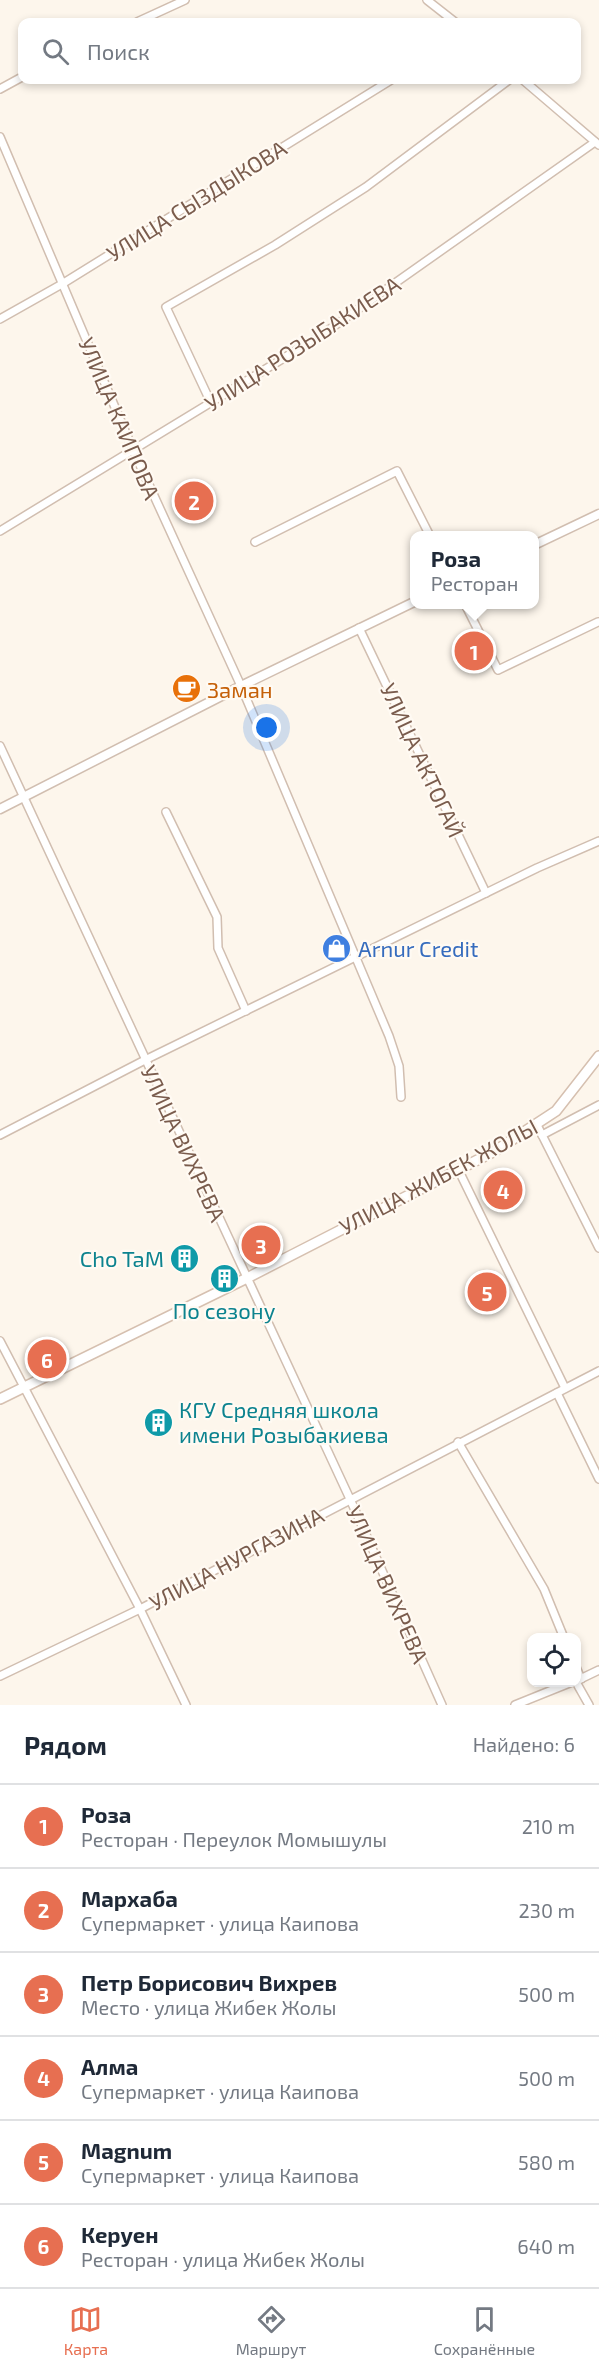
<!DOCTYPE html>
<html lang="ru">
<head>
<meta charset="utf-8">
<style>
  :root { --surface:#fff; --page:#f2f2f3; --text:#1f2937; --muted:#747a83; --line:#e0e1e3; --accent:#e76f51 }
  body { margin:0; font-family:"Exo 2",sans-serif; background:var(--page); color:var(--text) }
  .controls { position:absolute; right:18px; bottom:18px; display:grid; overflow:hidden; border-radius:12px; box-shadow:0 3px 9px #0003 }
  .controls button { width:54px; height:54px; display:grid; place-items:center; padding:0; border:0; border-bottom:2px solid var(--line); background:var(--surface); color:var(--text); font:30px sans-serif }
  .you { position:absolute; left:267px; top:728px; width:21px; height:21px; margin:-15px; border:4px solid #fff; border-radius:50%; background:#1a73e8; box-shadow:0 0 0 9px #1a73e833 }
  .badge { display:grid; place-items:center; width:39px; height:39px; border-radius:50%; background:var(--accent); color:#fff; font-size:20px; font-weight:700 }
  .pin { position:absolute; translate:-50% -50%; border:3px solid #fff; box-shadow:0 2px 6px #0006 }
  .popup { position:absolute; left:410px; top:531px; width:129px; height:78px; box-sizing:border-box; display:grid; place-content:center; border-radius:12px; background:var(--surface); filter:drop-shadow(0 2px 4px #0005); font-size:20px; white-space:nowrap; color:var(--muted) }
  .popup b { font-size:22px; color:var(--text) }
  .popup::after { content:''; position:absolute; left:50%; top:100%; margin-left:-12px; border:12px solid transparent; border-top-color:var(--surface) }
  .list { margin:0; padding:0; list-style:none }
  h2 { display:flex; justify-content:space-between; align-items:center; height:78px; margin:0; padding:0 24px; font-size:26px }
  h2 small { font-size:20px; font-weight:400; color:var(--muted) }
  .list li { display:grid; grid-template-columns:39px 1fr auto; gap:18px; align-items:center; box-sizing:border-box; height:84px; padding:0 24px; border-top:2px solid var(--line) }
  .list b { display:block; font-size:22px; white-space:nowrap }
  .list p { margin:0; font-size:20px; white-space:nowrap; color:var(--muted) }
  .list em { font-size:20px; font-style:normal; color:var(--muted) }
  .icon { flex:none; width:33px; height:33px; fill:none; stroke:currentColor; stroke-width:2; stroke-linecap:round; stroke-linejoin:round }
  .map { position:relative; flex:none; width:599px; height:1705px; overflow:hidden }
  .search { position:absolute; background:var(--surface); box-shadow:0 3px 9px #0003; left:18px; right:18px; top:18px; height:66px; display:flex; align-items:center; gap:15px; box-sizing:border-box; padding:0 21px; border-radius:12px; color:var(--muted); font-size:22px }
  .sheet { height:582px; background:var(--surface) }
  nav { display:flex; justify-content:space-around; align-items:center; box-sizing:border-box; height:84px; border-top:2px solid var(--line); background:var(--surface); font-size:16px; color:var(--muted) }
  nav a { display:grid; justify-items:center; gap:3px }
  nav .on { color:var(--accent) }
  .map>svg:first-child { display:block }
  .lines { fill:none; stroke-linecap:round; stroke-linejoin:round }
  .minor-casing { stroke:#d1beb0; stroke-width:10 }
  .tertiary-casing { stroke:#d1beb0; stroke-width:11 }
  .secondary-casing { stroke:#d6c0b0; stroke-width:12 }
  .minor { stroke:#fff; stroke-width:7 }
  .tertiary { stroke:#fff; stroke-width:8 }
  .secondary { stroke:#fff; stroke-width:9 }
  .labels { text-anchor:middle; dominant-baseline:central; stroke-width:4.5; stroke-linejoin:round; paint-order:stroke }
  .street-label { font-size:22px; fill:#7a5c4d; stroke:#fffaf3 }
  .food-label { font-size:22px; fill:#c56008; stroke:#fffaf3; text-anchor:start }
  .shop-label { font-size:22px; fill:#366cbe; stroke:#fffaf3; text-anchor:start }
  .culture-label { font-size:22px; fill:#0d838f; stroke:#fffaf3; text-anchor:end }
</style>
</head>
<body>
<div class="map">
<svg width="599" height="1705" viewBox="0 0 599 1705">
  <rect width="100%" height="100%" fill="#fdf6ec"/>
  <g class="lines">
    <defs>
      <g id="minor">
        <path d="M427 0 455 22"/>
        <path d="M137 22 185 0"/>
        <path d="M523 80 599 145"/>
        <path d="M0 89 22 77"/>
        <path d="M0 137 134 452 241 686 389 1036 399 1066 401 1097"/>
        <path d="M0 319 62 284 391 80"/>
        <path d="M211 403 166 307 275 245 366 187 509 80"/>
        <path d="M0 531 320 336 595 142"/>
        <path d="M255 542 397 471 430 536"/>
        <path d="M465 604 498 670 598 622"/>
        <path d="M359 628 486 893"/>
        <path d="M0 746 350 1499 442 1705"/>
        <path d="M166 812 217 917 218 948 246 1011"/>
        <path d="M537 1125 599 1248"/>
        <path d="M0 1135 145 1060 537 868 599 841"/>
        <path d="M542 1135 599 1105"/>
        <path d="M458 1169 565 1388"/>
        <path d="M0 1341 140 1609 186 1705"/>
        <path d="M557 1393 599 1479"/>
        <path d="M458 1442 544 1589 564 1638"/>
        <path d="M576 1667 581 1679"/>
        <path d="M0 1676 140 1609 599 1371"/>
        <path d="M576 1681 599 1670"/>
        <path d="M576 1682 589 1705"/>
        <path d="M515 1705 572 1682"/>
      </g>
      <g id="tertiary">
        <path d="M534 545 599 514"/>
        <path d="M0 809 241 686 414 602"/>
      </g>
      <path id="secondary" d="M0 1399 247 1278 495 1151 556 1111 599 1056"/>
    </defs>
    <!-- minor casing -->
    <use href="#minor" class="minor-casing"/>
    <!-- tertiary casing -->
    <use href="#tertiary" class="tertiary-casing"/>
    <!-- secondary casing -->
    <use href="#secondary" class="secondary-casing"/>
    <!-- minor -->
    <use href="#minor" class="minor"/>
    <!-- tertiary -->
    <use href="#tertiary" class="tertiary"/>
    <!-- secondary -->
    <use href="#secondary" class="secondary"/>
  </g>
  <!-- icons -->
  <defs>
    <symbol id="cafe-disc" viewBox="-11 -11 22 22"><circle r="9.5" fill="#e8710a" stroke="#fffaf3"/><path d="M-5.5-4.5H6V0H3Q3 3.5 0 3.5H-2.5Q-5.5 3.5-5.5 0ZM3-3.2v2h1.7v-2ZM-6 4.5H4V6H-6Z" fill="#fff"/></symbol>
    <symbol id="shop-disc" viewBox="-11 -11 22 22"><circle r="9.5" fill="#3f7fe0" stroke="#fffaf3"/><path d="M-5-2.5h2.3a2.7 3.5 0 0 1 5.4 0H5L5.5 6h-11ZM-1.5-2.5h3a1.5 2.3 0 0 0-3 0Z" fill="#fff"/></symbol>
    <symbol id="building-disc" viewBox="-11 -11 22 22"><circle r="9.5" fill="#0f9aa8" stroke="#fffaf3"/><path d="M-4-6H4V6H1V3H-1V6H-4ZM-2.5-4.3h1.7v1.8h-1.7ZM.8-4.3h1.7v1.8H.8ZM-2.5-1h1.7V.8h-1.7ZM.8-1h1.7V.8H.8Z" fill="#fff"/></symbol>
  </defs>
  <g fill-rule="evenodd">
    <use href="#cafe-disc" x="170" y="672" width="33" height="33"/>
    <use href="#shop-disc" x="320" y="932" width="33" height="33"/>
    <use href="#building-disc" x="168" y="1242" width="33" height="33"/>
    <use href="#building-disc" x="208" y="1262" width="33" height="33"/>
    <use href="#building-disc" x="142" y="1406" width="33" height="33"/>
  </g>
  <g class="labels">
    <!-- street labels -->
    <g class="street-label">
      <text transform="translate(196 200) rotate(-32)">УЛИЦА СЫЗДЫКОВА</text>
      <text transform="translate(302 343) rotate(-33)">УЛИЦА РОЗЫБАКИЕВА</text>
      <text transform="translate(120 418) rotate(67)">УЛИЦА КАИПОВА</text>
      <text transform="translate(423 760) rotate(65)">УЛИЦА АКТОГАЙ</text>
      <text transform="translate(184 1143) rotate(65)">УЛИЦА ВИХРЕВА</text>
      <text transform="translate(438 1176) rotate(-28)">УЛИЦА ЖИБЕК ЖОЛЫ</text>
      <text transform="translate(236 1558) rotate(-28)">УЛИЦА НУРГАЗИНА</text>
      <text transform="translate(388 1584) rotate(66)">УЛИЦА ВИХРЕВА</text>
    </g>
    <!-- food labels -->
    <g class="food-label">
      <text x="207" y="689">Заман</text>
    </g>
    <!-- shop labels -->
    <g class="shop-label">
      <text x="358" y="948">Arnur Credit</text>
    </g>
    <!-- culture labels -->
    <g class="culture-label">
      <text x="164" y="1258">Cho TaM</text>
      <text x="224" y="1310" text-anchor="middle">По сезону</text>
      <text x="179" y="1409" text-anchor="start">КГУ Средняя школа<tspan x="179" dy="25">имени Розыбакиева</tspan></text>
    </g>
  </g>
</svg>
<div class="controls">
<button><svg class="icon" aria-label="locate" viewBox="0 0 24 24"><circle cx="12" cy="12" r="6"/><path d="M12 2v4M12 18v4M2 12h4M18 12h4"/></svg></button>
</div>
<div class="you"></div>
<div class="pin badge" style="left:474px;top:651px">1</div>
<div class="popup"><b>Роза</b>Ресторан</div>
<div class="pin badge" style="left:194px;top:501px">2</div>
<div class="pin badge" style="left:261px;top:1245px">3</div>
<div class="pin badge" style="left:503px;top:1190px">4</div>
<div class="pin badge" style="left:487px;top:1292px">5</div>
<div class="pin badge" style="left:47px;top:1359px">6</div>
<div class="search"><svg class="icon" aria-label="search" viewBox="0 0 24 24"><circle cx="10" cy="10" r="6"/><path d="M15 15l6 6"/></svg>Поиск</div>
</div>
<section class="sheet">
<h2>Рядом<small>Найдено: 6</small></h2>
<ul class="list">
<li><span class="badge">1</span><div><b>Роза</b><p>Ресторан · Переулок Момышулы</p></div><em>210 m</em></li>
<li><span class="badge">2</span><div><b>Мархаба</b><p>Супермаркет · улица Каипова</p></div><em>230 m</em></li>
<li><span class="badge">3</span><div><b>Петр Борисович Вихрев</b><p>Место · улица Жибек Жолы</p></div><em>500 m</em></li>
<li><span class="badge">4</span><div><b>Алма</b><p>Супермаркет · улица Каипова</p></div><em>500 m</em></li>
<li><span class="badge">5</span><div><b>Magnum</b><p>Супермаркет · улица Каипова</p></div><em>580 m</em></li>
<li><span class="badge">6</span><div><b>Керуен</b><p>Ресторан · улица Жибек Жолы</p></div><em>640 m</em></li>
</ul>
</section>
<nav>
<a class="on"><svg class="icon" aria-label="map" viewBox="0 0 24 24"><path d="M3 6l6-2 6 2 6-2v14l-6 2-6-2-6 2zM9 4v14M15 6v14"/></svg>Карта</a>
<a><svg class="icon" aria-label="directions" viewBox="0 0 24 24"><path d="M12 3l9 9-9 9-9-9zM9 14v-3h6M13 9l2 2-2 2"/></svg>Маршрут</a>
<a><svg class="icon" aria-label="saved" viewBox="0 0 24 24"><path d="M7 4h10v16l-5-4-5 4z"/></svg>Сохранённые</a>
</nav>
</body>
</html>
